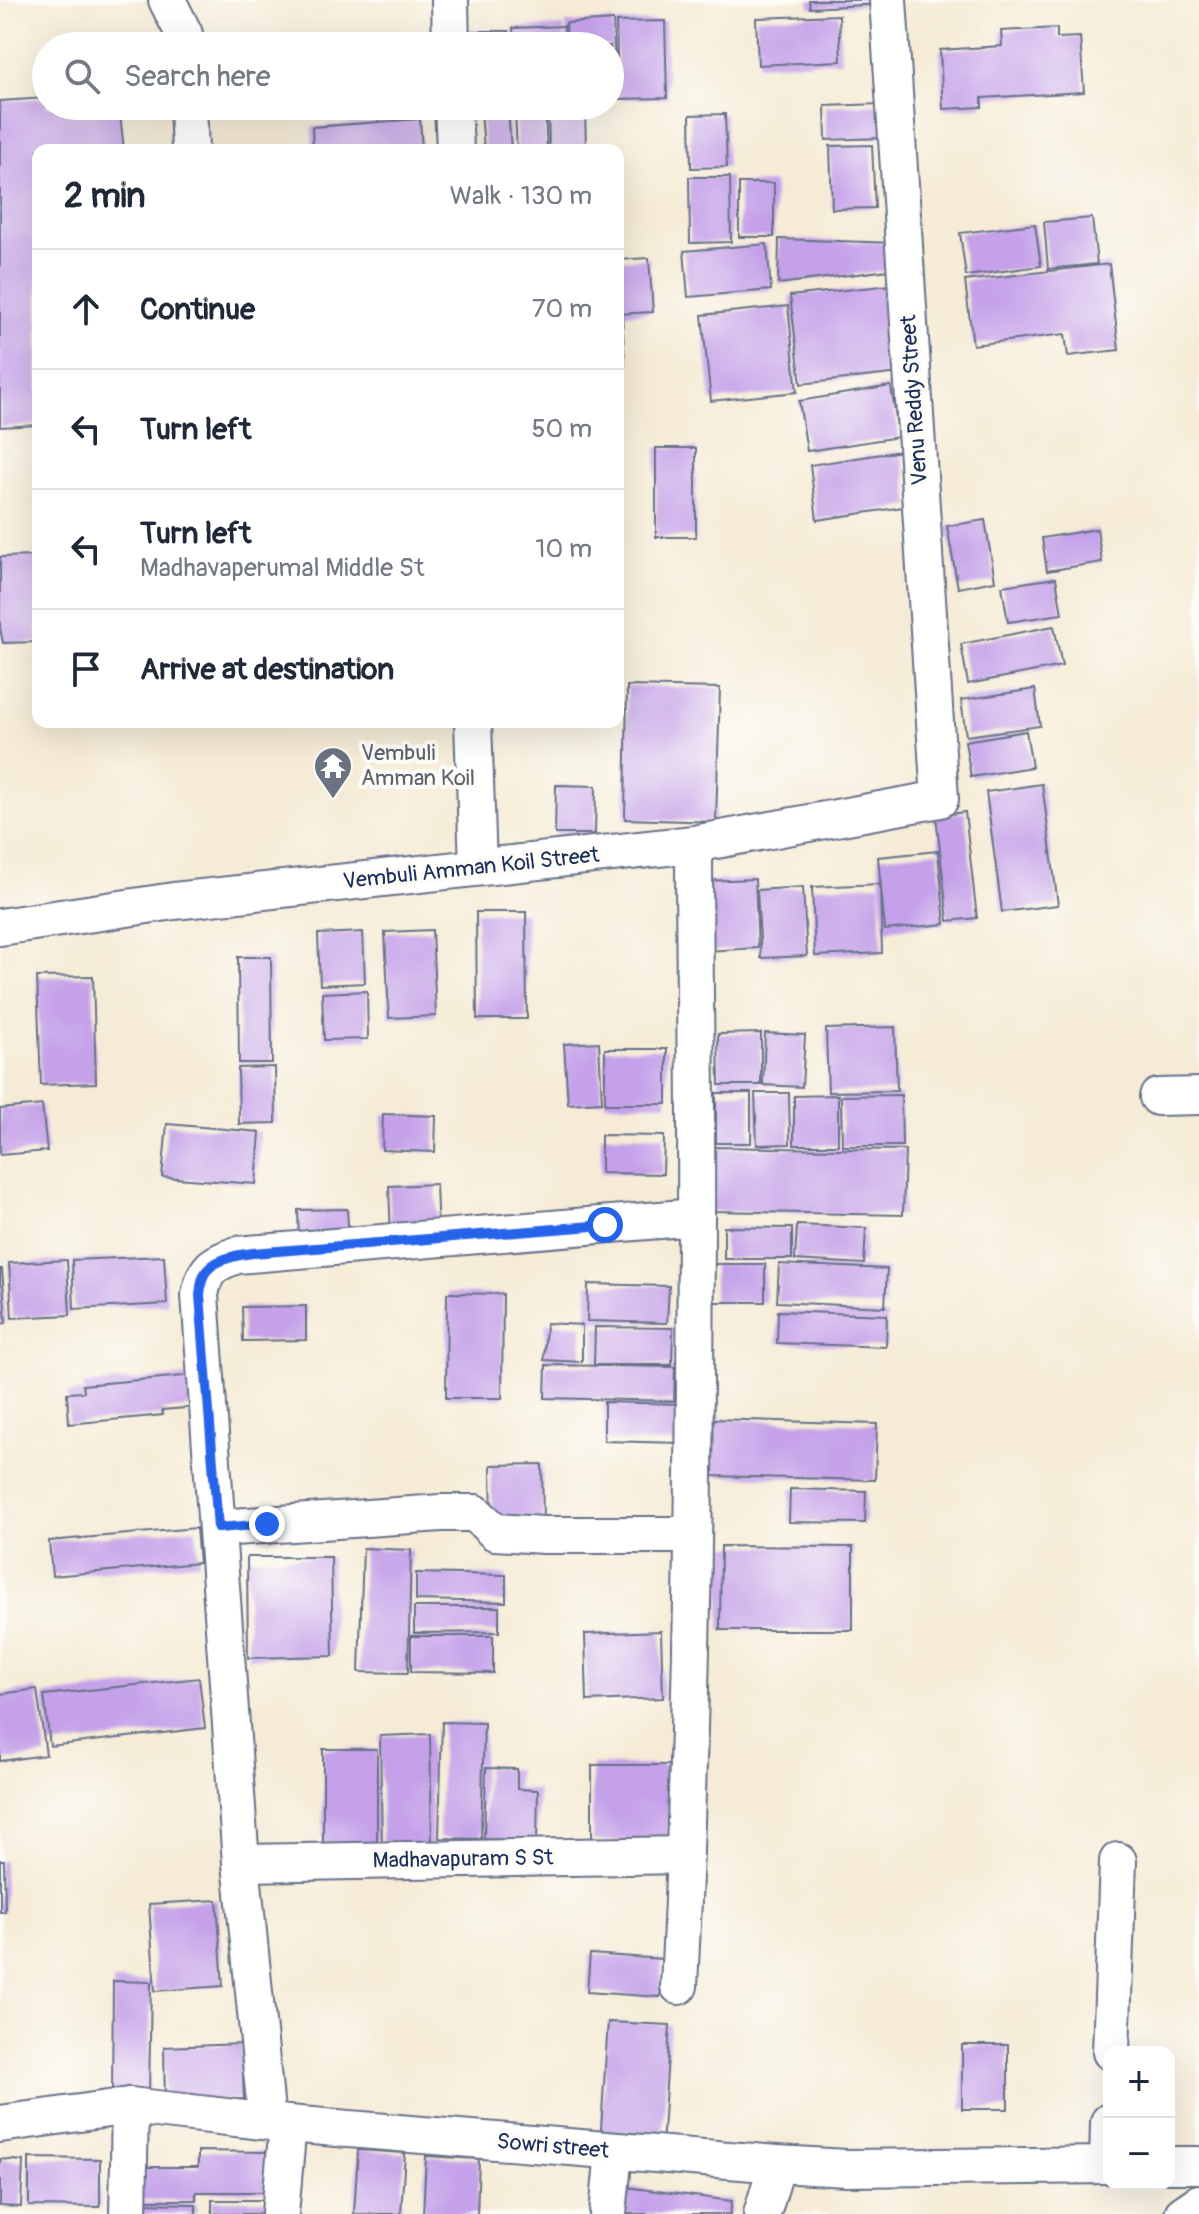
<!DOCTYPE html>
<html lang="en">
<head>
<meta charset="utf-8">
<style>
  :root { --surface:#fff; --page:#f2f2f3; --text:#1f2937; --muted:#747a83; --line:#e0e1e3 }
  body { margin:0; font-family:Pangolin,sans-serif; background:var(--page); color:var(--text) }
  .controls { position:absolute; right:24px; bottom:24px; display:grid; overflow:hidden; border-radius:16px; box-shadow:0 8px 32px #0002 }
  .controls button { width:72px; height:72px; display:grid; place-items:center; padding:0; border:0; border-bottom:2px solid var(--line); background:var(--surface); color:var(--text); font:40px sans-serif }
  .stop { position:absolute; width:24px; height:24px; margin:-18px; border:6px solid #2563eb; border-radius:50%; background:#fff }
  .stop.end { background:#2563eb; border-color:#fff; box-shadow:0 2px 8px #0008 }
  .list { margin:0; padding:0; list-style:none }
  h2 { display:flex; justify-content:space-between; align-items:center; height:104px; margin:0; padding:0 32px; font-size:34px }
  h2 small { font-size:26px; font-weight:400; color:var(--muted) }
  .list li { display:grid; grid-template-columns:52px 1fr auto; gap:24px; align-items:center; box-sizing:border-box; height:120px; padding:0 32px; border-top:2px solid var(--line) }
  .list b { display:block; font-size:30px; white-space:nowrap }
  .list p { margin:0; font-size:26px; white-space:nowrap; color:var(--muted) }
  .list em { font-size:26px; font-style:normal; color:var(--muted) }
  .icon { flex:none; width:44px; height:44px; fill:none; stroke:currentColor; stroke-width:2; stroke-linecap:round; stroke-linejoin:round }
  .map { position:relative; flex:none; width:1199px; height:2214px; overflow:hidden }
  .search { position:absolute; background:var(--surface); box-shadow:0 8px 32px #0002; left:32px; top:32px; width:592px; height:88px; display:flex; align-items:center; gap:20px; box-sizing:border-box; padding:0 28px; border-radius:44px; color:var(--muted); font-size:30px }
  .panel { position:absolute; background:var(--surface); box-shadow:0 8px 32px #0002; left:32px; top:144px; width:592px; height:584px; border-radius:16px }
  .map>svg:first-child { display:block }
  .building { fill:#c4a1e9 }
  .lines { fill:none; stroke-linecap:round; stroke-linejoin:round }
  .minor-casing { stroke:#677188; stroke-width:40 }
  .minor { stroke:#fff; stroke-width:36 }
  .route { stroke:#2563eb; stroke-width:10 }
  .labels { text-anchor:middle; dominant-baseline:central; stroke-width:8; stroke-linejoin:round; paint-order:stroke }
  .street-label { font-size:22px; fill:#1b2f5e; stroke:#fdfcf7 }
  .worship-label { font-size:22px; fill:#5b616d; stroke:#fdfcf7; text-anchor:start }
</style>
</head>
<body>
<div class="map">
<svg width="1199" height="2214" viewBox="0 0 1199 2214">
  <rect width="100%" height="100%" fill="#fdfcf7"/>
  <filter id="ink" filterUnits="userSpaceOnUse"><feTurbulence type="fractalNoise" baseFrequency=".0125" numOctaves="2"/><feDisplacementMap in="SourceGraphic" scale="16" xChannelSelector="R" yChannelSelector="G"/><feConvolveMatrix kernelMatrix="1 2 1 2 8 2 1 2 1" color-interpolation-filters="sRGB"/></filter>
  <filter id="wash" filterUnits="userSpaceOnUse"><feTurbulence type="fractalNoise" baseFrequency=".006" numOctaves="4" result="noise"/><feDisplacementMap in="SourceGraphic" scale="32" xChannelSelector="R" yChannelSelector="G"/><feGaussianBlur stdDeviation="1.8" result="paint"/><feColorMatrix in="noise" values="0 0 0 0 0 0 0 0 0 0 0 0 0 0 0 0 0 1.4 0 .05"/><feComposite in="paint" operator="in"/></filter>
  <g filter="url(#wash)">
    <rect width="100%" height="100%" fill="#f5ebd6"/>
    <g id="blocks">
      <!-- building -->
      <g class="building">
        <path d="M809 0H882V4L810 8Z"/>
        <path d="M839 15 841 61 758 65 756 18Z"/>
        <path d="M613 20 616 82H610V46H567L566 23Z"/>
        <path d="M665 21 667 98 618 99 616 22Z"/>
        <path d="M564 26 565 46H514L513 28Z"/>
        <path d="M1057 28V38L1080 37 1084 92 982 98V107L943 109 940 50 1002 46 1001 31Z"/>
        <path d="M472 31H509V46H471Z"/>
        <path d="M387 40 388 46H299V43Z"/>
        <path d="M46 98V106H119L124 150H38V425L0 427V101Z"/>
        <path d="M881 104 882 138 826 140 825 106Z"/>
        <path d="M585 107 586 150H549L548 108Z"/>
        <path d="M508 108 511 150H484L481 110Z"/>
        <path d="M545 110 547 150H517L515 112Z"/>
        <path d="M725 114 727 167 691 168 690 115Z"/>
        <path d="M420 119 422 150H313L312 127Z"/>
        <path d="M872 145 875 208 832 209 830 146Z"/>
        <path d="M689 177H730L731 242 690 243Z"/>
        <rect x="739" y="183" width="35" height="54"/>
        <path d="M1092 218 1097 264 1048 269 1044 222Z"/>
        <path d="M1035 224 1041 266 966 276 960 233Z"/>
        <path d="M779 239 895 243 896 269 778 284Z"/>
        <path d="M767 244 771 290 688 297 684 251Z"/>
        <path d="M649 258 653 312 618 314V260Z"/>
        <path d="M1109 264 1119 350 1068 356 1065 334 973 345 965 281Z"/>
        <path d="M891 285 900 373 801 384 790 296Z"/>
        <path d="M788 306 797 392 711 401 702 315Z"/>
        <path d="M618 316H622L625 365H618Z"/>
        <path d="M618 378H620L623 439H618Z"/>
        <path d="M891 386 899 437 807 451 799 401Z"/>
        <rect x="656" y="448" width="40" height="89"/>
        <path d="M902 451 910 506 817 520 810 465Z"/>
        <path d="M985 520 995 581 958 588 947 526Z"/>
        <path d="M1097 529 1102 562 1047 571 1042 538Z"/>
        <path d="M38 556V642L3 643 0 628V557Z"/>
        <path d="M1056 578 1062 614 1008 622 1002 586Z"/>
        <path d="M1054 626 1062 666 968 684 961 644Z"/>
        <path d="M627 686 720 688 716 822 625 819Z"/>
        <path d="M1035 689 1040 726 966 736 961 700Z"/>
        <path d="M1026 731 1032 767 971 777 965 741Z"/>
        <path d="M1042 784 1058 905 1002 912 986 792Z"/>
        <path d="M556 785 596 786 595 834H555Z"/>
        <path d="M965 812 977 918 948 921 936 816Z"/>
        <path d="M938 851 945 924 885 930 878 857Z"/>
        <path d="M755 879 758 948 706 951 703 881Z"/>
        <path d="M880 884 882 953 815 956 812 887Z"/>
        <path d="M803 887 807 956 761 958 757 890Z"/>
        <path d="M476 912H526L527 1019H477Z"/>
        <path d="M432 930 436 1016 389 1018 385 932Z"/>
        <path d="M363 932 365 983 320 985 318 934Z"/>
        <path d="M238 957H271L272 1063H239Z"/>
        <path d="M93 976 96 1083 41 1085 37 977Z"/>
        <path d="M367 991 368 1039 324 1040 322 993Z"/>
        <path d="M895 1027 897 1091 828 1092 826 1029Z"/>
        <path d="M761 1033V1085H719L718 1034Z"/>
        <path d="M765 1033 805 1035 802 1087 763 1085Z"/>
        <path d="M599 1042 602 1102 568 1104 564 1044Z"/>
        <rect x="605" y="1049" width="62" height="55"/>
        <path d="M275 1067 276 1123 239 1124 238 1068Z"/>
        <rect x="716" y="1093" width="35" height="50"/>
        <path d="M755 1093H789L790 1144 757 1145Z"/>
        <path d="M838 1095V1145H794V1096Z"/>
        <path d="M901 1095 902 1146H842L841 1096Z"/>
        <path d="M42 1105 47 1151 0 1155V1109Z"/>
        <path d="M383 1114 436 1116 435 1152 382 1150Z"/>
        <path d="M167 1124 260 1132 256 1184 162 1177Z"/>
        <path d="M601 1135 664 1136 663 1174 601 1173Z"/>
        <path d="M712 1147 905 1150 903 1215 710 1211Z"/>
        <path d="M436 1184 438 1235 391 1237 389 1186Z"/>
        <path d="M347 1209 349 1242 299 1244 298 1210Z"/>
        <path d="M797 1225 866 1228 864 1264 795 1260Z"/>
        <path d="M724 1227 792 1228V1259H724Z"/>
        <path d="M164 1256 167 1304 74 1309 72 1260Z"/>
        <path d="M67 1260 70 1315 12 1318 9 1263Z"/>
        <rect x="714" y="1264" width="51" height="38"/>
        <path d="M779 1264 887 1269 885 1307 777 1302Z"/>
        <path d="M0 1269H2L6 1323 0 1324Z"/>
        <path d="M588 1284 669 1286 667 1323 587 1321Z"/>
        <path d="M447 1293 503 1294 502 1398H446Z"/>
        <path d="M306 1306V1340L243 1341 242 1307Z"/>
        <path d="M778 1311 887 1315 886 1347 777 1343Z"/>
        <path d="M546 1323 582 1325V1362L544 1360Z"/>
        <path d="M595 1327 673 1328 672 1365H594Z"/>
        <path d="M546 1365 675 1367 674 1401 545 1398Z"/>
        <path d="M195 1375 198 1407 162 1410 163 1415 69 1424 67 1393 84 1392 83 1385Z"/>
        <path d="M604 1402 681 1404 679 1443 604 1441Z"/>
        <path d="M713 1419 877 1424 875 1480 711 1476Z"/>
        <path d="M542 1464 543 1522 492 1523 491 1465Z"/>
        <path d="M790 1489 866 1491 865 1523 789 1522Z"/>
        <path d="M196 1528 199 1563 52 1576 49 1541Z"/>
        <path d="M721 1546 853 1547V1630H720Z"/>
        <path d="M363 1548 411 1550 408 1673 359 1672Z"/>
        <path d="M247 1557H331L333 1656 248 1658Z"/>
        <path d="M416 1573 506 1575V1602L416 1600Z"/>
        <path d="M414 1607H499V1632L414 1633Z"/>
        <path d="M661 1631 663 1698 587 1701 585 1634Z"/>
        <path d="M411 1636H493V1673L411 1672Z"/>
        <path d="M199 1678 205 1728 50 1746 44 1695Z"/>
        <path d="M37 1689 46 1755 0 1761V1694Z"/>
        <path d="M442 1722 484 1723 481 1839 439 1838Z"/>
        <path d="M430 1734 432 1845 382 1846 380 1736Z"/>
        <path d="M323 1749H377V1845L323 1844Z"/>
        <path d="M592 1765H669V1842L592 1841Z"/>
        <path d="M486 1768 517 1769V1789L538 1790 537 1840 484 1839Z"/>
        <path d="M0 1860H4L5 1912H0Z"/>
        <path d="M217 1900 223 1986 155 1991 149 1904Z"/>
        <path d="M590 1954 662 1959 660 1997 587 1992Z"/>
        <path d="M113 1981 151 1982 149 2097 112 2096Z"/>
        <path d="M608 2022 670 2025 662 2147 600 2144Z"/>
        <path d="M242 2044 244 2099 165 2102 164 2047Z"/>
        <rect x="962" y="2045" width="46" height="64"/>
        <path d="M358 2150 405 2153 401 2214H354Z"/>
        <path d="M198 2151 272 2152 271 2192H196V2200H137V2167H198Z"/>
        <path d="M426 2156 479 2159 477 2214H423Z"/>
        <path d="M29 2158 100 2159V2207L29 2206Z"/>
        <path d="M0 2159 23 2161 21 2207 0 2206Z"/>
        <path d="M626 2187 732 2201 730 2214H623Z"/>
        <path d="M212 2200H269L268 2214H212Z"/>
        <path d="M136 2203 196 2204V2214H136Z"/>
      </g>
    </g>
  </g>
  <g filter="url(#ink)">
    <use href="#blocks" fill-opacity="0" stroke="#677188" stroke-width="2"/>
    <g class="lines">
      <defs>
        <g id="minor">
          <path d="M167 0 184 34 185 46"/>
          <path d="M450 0 451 46"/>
          <path d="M188 106 190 150"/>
          <path d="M453 106 455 150"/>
          <path d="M473 722 478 867"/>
          <path d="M0 927 174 901 694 844 940 799 888 0"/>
          <path d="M1158 1097 1199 1096"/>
          <path d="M218 1528 441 1513H475L495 1532 544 1535H692"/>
          <path d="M241 1863 685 1855"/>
          <path d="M679 1986C692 1730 695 1474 696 1218 697 1093 694 968 694 844"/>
          <path d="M1111 2052 1118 1861"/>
          <path d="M267 2121 241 1863 200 1295C205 1268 212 1264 237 1255L696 1217"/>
          <path d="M0 2124 130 2106 288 2124 777 2164 847 2168 1109 2165"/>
          <path d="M1108 2165 1109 2122"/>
          <path d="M1169 2165H1199"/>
          <path d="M128 2214 130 2106"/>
          <path d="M280 2214 288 2124"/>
          <path d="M608 2214 614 2151"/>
          <path d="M762 2214 777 2164"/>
          <path d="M1183 2214 1199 2203"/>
        </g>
      </defs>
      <!-- minor casing -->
      <use href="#minor" class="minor-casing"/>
      <!-- minor -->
      <use href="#minor" class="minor"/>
    </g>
  </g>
  <g class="lines" filter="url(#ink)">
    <!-- route -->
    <path class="route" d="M267 1524 218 1528 200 1295C201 1289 201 1280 204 1275 212 1259 237 1255 253 1253L605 1225"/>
  </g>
  <!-- icons -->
  <defs>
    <symbol id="temple-pin" viewBox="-11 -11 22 30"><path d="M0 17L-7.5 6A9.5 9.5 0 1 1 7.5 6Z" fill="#6b7280" stroke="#fdfcf7"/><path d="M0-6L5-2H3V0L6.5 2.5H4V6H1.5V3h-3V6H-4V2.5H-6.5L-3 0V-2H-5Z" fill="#fff"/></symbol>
  </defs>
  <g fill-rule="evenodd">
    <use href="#temple-pin" x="311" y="744" width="44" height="60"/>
  </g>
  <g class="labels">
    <!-- street labels -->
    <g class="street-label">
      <text transform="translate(914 400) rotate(-94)">Venu Reddy Street</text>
      <text transform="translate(471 868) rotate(-6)">Vembuli Amman Koil Street</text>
      <text transform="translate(463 1859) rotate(-1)">Madhavapuram S St</text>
      <text transform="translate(553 2146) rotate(5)">Sowri street</text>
    </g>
    <!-- worship labels -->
    <g class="worship-label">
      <text x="361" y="753">Vembuli<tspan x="361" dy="25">Amman Koil</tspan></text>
    </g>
  </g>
</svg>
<div class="controls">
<button>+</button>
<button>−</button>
</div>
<div class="stop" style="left:605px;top:1225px"></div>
<div class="stop end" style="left:267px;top:1524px"></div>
<div class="search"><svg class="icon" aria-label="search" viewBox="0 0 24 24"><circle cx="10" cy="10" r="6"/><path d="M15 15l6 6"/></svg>Search here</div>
<section class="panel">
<h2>2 min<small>Walk · 130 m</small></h2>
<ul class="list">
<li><svg class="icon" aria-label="ahead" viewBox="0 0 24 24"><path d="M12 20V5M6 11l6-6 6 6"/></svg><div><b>Continue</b></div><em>70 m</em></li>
<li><svg class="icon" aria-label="left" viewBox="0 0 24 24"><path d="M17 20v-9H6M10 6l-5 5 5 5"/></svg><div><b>Turn left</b></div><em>50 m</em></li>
<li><svg class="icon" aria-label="left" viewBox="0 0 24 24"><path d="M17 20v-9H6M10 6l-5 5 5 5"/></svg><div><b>Turn left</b><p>Madhavaperumal Middle St</p></div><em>10 m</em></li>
<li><svg class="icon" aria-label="arrive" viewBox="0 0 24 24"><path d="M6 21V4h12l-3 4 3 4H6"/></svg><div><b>Arrive at destination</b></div></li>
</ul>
</section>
</div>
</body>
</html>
